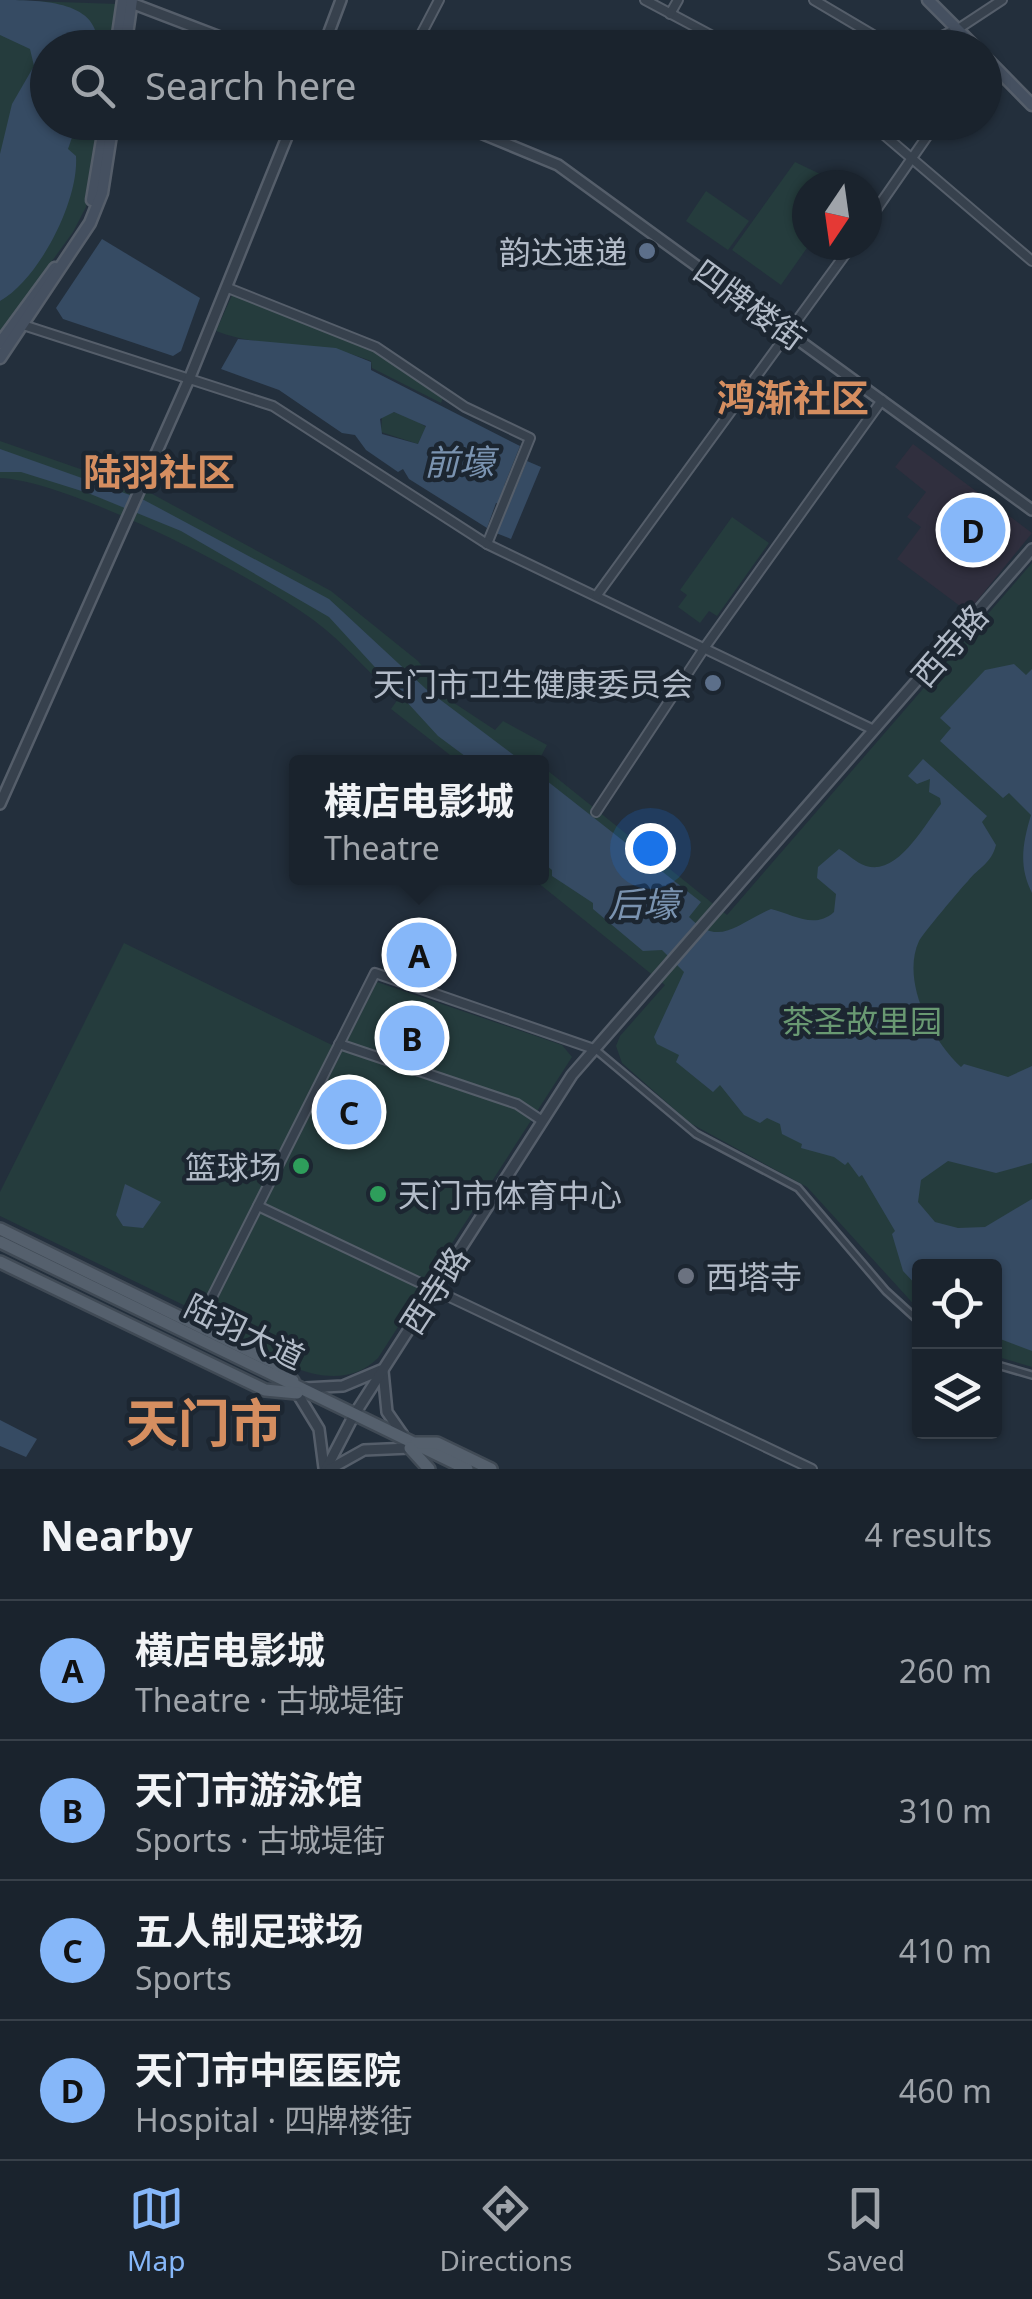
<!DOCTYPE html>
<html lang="en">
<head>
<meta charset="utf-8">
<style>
  :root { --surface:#1a232d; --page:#272f39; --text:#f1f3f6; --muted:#9fa4aa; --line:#384049; --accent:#86b7f9 }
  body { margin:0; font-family:"Noto Sans","Noto Sans SC",sans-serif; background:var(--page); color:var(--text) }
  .controls { position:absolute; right:30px; bottom:30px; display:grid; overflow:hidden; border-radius:10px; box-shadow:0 2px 8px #0004 }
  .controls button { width:90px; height:90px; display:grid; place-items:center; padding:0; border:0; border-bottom:2px solid var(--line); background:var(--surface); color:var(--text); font:50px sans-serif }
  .compass { position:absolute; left:792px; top:170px; width:90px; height:90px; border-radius:50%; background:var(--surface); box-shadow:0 2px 8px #0004; rotate:193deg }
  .you { position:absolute; left:650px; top:848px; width:35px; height:35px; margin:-25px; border:8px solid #fff; border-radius:50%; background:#1a73e8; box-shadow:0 0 0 15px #1a73e833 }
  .badge { display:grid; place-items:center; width:65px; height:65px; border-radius:50%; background:var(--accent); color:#111; font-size:32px; font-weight:700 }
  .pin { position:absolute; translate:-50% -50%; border:5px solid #fff; box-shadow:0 2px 10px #0006 }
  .popup { position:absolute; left:289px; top:755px; width:260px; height:130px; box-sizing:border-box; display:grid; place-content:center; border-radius:10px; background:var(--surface); filter:drop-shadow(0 2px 8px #0005); font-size:32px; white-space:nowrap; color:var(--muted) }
  .popup b { font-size:38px; color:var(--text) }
  .popup::after { content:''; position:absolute; left:50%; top:100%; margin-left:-20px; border:20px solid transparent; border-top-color:var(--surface) }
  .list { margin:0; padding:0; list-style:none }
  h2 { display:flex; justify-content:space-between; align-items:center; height:130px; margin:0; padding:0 40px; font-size:42px }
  h2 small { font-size:32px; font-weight:400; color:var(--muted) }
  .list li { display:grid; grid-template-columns:65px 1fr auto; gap:30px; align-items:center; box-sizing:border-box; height:140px; padding:0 40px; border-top:2px solid var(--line) }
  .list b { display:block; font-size:38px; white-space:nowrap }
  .list p { margin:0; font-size:32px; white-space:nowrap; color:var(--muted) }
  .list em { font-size:32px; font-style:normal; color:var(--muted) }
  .icon { flex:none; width:55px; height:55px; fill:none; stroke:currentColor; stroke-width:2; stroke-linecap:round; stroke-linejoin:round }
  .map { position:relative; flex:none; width:1032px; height:1469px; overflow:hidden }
  .search { position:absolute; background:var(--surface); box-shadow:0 2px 8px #0004; left:30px; right:30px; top:30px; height:110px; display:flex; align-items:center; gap:25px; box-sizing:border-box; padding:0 35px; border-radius:55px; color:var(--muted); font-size:38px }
  .sheet { height:690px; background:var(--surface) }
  nav { display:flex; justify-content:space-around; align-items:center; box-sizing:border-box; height:140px; border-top:2px solid var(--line); background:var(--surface); font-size:28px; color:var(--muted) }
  nav a { display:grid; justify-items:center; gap:5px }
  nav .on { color:var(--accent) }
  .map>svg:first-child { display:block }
  .medical { fill:#302f3e }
  .green { fill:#253c3d }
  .water { fill:#364b63; fill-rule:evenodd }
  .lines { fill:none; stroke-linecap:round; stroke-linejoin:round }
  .pedestrian-casing { stroke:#555e6a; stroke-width:10 }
  .minor-casing { stroke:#555e6a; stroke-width:12 }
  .tertiary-casing { stroke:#555e6a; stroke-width:14 }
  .secondary-casing { stroke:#555e6a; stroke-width:15 }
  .primary-casing { stroke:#404a55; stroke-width:16 }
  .pedestrian { stroke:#37414d; stroke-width:5 }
  .minor { stroke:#37414d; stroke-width:8 }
  .tertiary { stroke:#37414d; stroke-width:9 }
  .secondary { stroke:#455060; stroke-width:10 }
  .primary { stroke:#55606d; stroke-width:11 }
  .service-dot { fill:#5c6f8a; stroke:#1c2631; stroke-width:4 }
  .leisure-dot { fill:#2e9e5b; stroke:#1c2631; stroke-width:4 }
  .worship-dot { fill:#6b7280; stroke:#1c2631; stroke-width:4 }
  .labels { text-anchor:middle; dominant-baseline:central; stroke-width:9; stroke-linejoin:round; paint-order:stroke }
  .poi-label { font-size:32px; fill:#b2bbc8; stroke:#1c2631; text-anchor:end }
  .street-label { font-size:32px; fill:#b2bbc8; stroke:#1c2631 }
  .park-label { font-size:32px; fill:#699972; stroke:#1c2631 }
  .water-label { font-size:35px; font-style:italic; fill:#7a93b0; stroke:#1c2631 }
  .quarter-label { font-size:38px; font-weight:bold; fill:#d58e60; stroke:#1c2631 }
  .town-label { font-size:52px; font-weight:bold; fill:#d58e60; stroke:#1c2631 }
</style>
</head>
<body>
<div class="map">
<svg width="1032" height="1469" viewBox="0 0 1032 1469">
  <rect width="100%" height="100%" fill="#232f3c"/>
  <!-- medical -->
  <path class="medical" d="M913 444 1032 533 968 612 897 559 921 527 907 517 926 492 895 467Z"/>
  <!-- green -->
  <g class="green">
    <path d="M0 0 118 4 112 47 48 48V122L103 123 86 207 73 232 0 333Z"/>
    <path d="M795 162 843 185H807L809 245 781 285 732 250Z"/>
    <path d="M706 191 749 221 728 250 686 221Z"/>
    <path d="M233 293 377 350 443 398 441 403 372 368 371 361C319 339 267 351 216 331Z"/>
    <path d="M392 412 406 414 426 427 418 444 381 432 382 417Z"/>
    <path d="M0 441 106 478 111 467 135 475 132 483 331 591 418 661 448 699 495 730 503 721 547 745 538 762H459L391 709 398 699C373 677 351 651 326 630 271 583 69 480 0 478Z"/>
    <path d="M732 517 769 543 717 616 709 611 700 623 678 607 687 595 680 590Z"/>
    <path d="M1032 563V1367L995 1356 994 1266H920L919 1310 807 1187 690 1123 622 1063 616 1046 620 1036 665 985 532 878H542V766L727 915Z"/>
    <path d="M124 943 334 1046 200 1313 0 1216V1192Z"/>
    <path d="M377 982 562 1045 572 1057 378 1358C329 1406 255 1346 206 1322Z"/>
  </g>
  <!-- water -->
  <g class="water">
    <path d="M0 0C40 0 101 0 97 47L48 48V122L77 123 68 149 76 156C79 201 39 279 0 301V154L12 104 34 66 30 49 0 35Z"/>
    <path d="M102 239 200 298 181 351 173 356 63 319 56 308Z"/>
    <path d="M238 339 336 348 371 362V370L520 446 504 486 515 490 527 461 541 467 511 539 496 533 506 508 496 503 487 528 409 479 403 469 398 472 366 450 355 435 342 433 279 390 221 369ZM394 412 426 426 418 444 382 434 380 419Z"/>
    <path d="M0 449 144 500 329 599 426 689 523 762H473L438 736 329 617 181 531 88 493 21 472H0Z"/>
    <path d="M1014 664 1026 675 1032 669V893C1018 866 1023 842 1031 815L1009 793 1003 798 940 741 951 728 940 718 985 670Z"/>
    <path d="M923 759 987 816 982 822 996 845C991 864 979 867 968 881 961 888 922 935 919 941 900 982 934 1043 961 1067L964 1064 1008 1077 1032 1066V1163L996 1173 948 1161 921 1180 918 1202 935 1222 958 1228 985 1227 1032 1199V1351L995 1337 994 1266H920L919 1288 903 1271 892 1234 895 1231 862 1175 859 1177 848 1162 845 1165 834 1157 801 1148 802 1144 782 1134 780 1124 767 1118 760 1123 744 1115 720 1085 713 1092 676 1062 679 1055 657 1044 654 1037 684 972 662 950 643 951 593 909V903L552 876V870L542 862V777L701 902 689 917C719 948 736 924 771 909 793 914 814 930 834 912L836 894 817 878 818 867 839 849C848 854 856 863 866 866 898 876 924 825 941 804L940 798 929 792 930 779 917 784 908 776Z"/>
    <path d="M125 1184 161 1202 143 1228 123 1226 116 1215Z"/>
    <path d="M0 1420 37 1439 26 1457 0 1446Z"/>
  </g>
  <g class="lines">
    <defs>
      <g id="pedestrian">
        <path d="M596 1050 696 1134 798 1188 886 1291 920 1322"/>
        <path d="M994 1364 1032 1375"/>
      </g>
      <g id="minor">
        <path d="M645 0 735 48"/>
        <path d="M814 0 895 48"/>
        <path d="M670 14 678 0"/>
        <path d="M961 27 1002 0"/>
        <path d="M414 48 439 0"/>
        <path d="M916 48 957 29"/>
        <path d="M869 122 1032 261"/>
        <path d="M867 223 937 122"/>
        <path d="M228 288 376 347 465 407 530 438 487 544"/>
        <path d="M20 324 273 406 487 544 874 730"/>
        <path d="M597 595 852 245"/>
        <path d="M596 812 705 647 882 400"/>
        <path d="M339 1044 517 1104 541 1120"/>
        <path d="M258 1206 812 1469"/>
        <path d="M198 1325 375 973 594 1049"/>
      </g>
      <g id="tertiary">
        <path d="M126 1 249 48"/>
        <path d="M323 48 341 0"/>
        <path d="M454 122 558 165 1032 510"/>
        <path d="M0 804 190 377 293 122"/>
        <path d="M383 1371 387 1412 403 1435"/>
        <path d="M305 1388 343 1386 381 1370"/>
        <path d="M297 1393 319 1429 324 1468"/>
        <path d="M326 1469 354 1415 572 1075 1032 549"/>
        <path d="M330 1469 364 1450 410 1448"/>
      </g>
      <g id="secondary">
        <path d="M928 0 976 48"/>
        <path d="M116 48 123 0"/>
        <path d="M125 48 132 0"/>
        <path d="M984 56 1032 105"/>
        <path d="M92 200 105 122"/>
        <path d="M0 343 55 268"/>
        <path d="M0 358 90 223 102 193 113 122"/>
      </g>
      <g id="primary">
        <path d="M0 1229 276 1364 293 1381"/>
        <path d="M0 1242 467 1469"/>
        <path d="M0 1262 265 1390 297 1393"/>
        <path d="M416 1443H437L491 1469"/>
        <path d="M410 1448 429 1469"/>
      </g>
    </defs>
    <!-- pedestrian casing -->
    <use href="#pedestrian" class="pedestrian-casing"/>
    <!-- minor casing -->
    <use href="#minor" class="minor-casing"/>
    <!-- tertiary casing -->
    <use href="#tertiary" class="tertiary-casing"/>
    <!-- secondary casing -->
    <use href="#secondary" class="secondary-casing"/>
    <!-- primary casing -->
    <use href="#primary" class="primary-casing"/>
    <!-- pedestrian -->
    <use href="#pedestrian" class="pedestrian"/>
    <!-- minor -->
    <use href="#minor" class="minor"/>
    <!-- tertiary -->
    <use href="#tertiary" class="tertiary"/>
    <!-- secondary -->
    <use href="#secondary" class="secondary"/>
    <!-- primary -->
    <use href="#primary" class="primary"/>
  </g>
  <!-- markers -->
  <g class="service-dot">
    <circle cx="647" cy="251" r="10"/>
    <circle cx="713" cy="683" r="10"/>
  </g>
  <g class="leisure-dot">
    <circle cx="301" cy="1166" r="10"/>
    <circle cx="378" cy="1194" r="10"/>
  </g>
  <circle class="worship-dot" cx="686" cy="1276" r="10"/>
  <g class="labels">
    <!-- poi labels -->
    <g class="poi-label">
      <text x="627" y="251">韵达速递</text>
      <text x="693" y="683">天门市卫生健康委员会</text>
      <text x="281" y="1166">篮球场</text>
      <text x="398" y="1194" text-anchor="start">天门市体育中心</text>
      <text x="706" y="1276" text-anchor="start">西塔寺</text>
    </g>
    <!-- street labels -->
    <g class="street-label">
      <text transform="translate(750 304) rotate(36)">四牌楼街</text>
      <text transform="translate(949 645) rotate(-49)">西寺路</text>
      <text transform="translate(434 1290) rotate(-57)">西寺路</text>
      <text transform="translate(245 1331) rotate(26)">陆羽大道</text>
    </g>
    <!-- park labels -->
    <g class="park-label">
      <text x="862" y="1020">茶圣故里园</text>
    </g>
    <!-- water labels -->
    <g class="water-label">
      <text x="459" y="461">前壕</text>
      <text x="643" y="903">后壕</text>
    </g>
    <!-- quarter labels -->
    <g class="quarter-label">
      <text x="793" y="397">鸿渐社区</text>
      <text x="159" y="471">陆羽社区</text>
    </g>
    <!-- town labels -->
    <g class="town-label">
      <text x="204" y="1421">天门市</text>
    </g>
  </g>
</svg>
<div class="controls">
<button><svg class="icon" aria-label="locate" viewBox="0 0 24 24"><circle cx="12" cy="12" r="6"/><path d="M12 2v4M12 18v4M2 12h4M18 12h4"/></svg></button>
<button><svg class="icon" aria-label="layers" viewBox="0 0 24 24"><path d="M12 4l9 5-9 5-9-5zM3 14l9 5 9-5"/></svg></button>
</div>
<svg class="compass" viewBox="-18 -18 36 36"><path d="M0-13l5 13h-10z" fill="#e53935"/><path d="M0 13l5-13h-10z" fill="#9fa4aa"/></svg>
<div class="you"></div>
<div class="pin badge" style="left:419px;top:955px">A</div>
<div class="popup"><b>横店电影城</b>Theatre</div>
<div class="pin badge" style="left:412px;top:1038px">B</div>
<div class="pin badge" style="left:349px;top:1112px">C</div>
<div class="pin badge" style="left:973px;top:530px">D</div>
<div class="search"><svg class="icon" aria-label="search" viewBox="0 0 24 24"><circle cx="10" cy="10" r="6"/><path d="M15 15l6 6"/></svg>Search here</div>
</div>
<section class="sheet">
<h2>Nearby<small>4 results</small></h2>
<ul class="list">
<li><span class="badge">A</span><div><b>横店电影城</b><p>Theatre · 古城堤街</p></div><em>260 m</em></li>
<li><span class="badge">B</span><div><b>天门市游泳馆</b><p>Sports · 古城堤街</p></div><em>310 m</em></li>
<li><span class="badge">C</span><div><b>五人制足球场</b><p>Sports</p></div><em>410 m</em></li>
<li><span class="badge">D</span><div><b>天门市中医医院</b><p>Hospital · 四牌楼街</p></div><em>460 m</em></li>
</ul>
</section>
<nav>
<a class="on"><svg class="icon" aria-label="map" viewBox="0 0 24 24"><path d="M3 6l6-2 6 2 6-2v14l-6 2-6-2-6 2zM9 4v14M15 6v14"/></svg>Map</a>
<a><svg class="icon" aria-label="directions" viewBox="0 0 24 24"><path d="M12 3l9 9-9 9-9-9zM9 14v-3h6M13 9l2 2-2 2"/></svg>Directions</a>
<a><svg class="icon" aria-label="saved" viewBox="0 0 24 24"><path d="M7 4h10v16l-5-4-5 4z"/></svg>Saved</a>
</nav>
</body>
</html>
